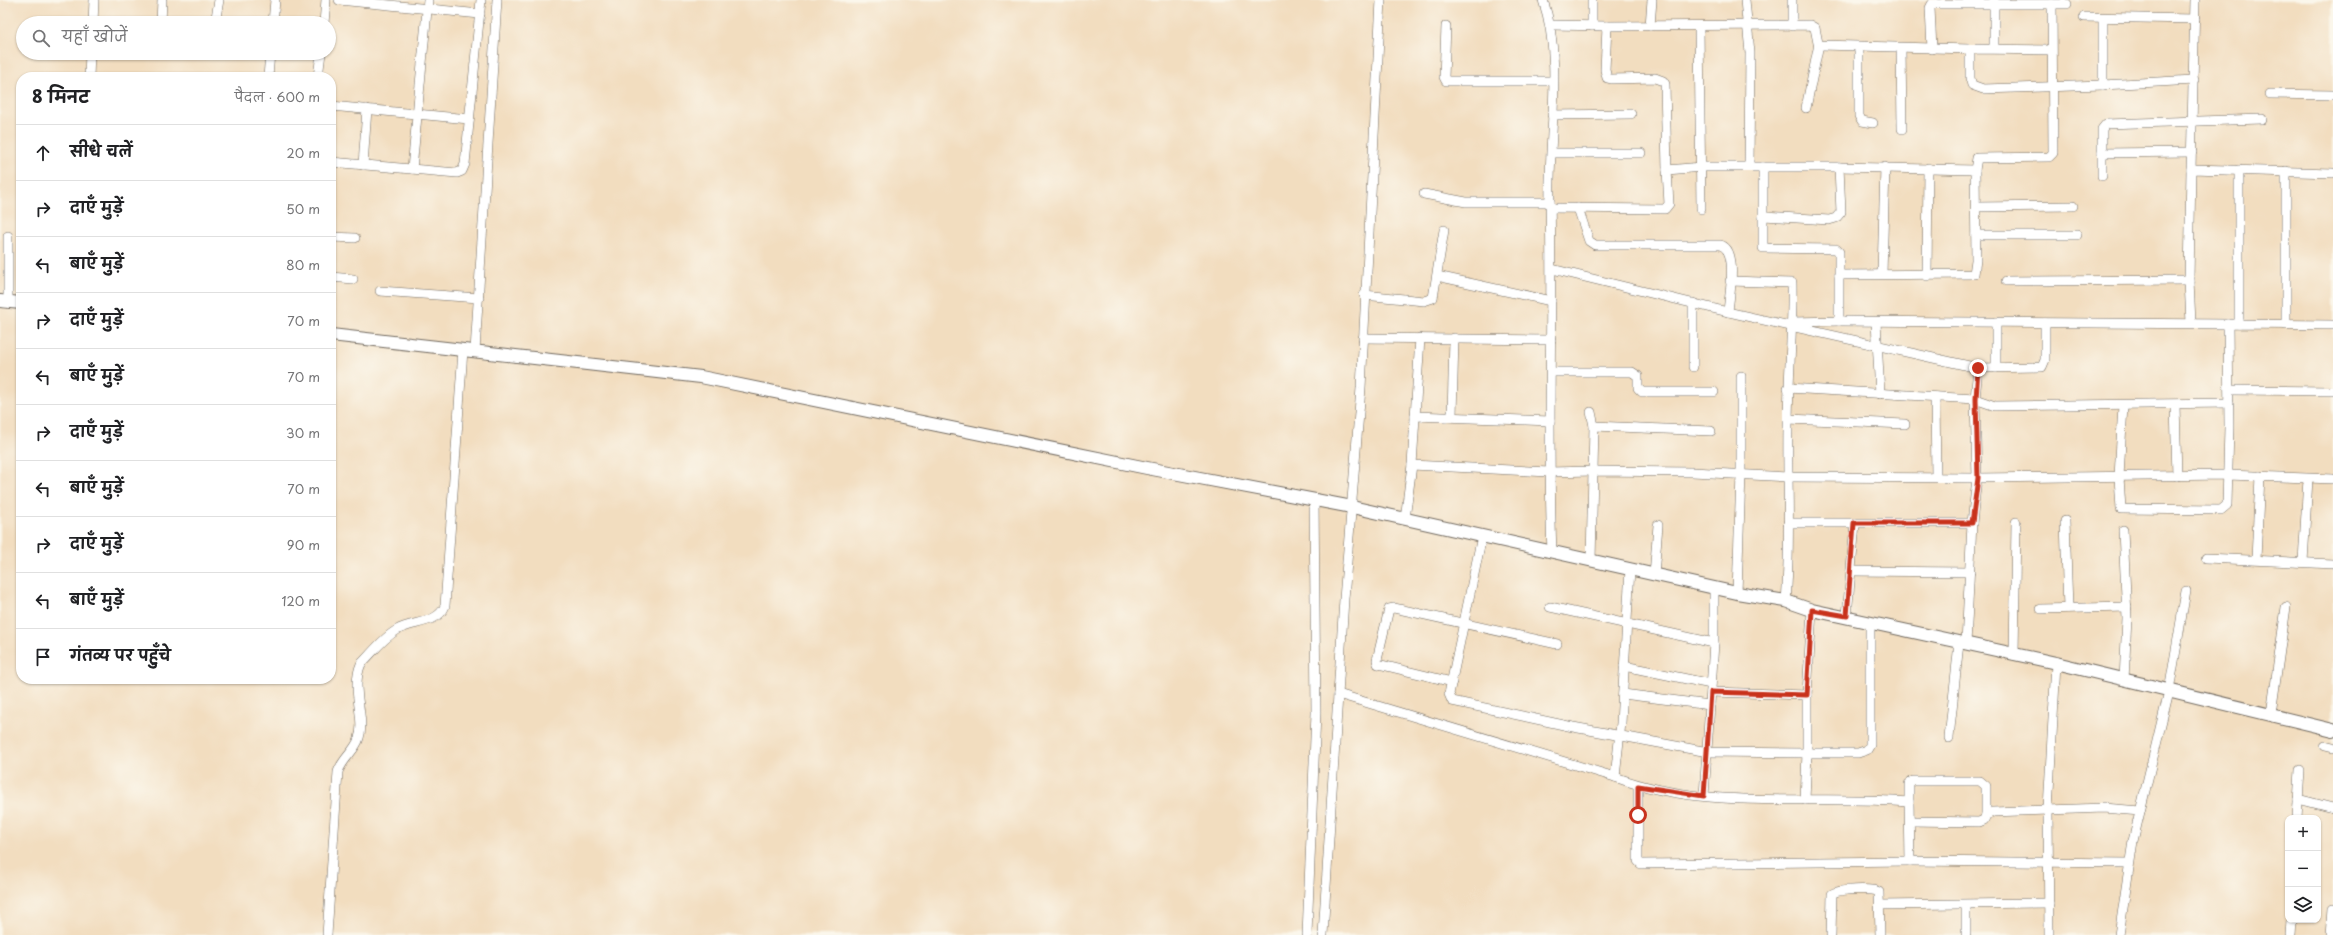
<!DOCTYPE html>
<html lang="hi">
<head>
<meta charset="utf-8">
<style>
  :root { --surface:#fff; --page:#f6f6f6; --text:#202124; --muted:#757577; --line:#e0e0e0 }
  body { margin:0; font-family:"Playpen Sans","Playpen Sans Deva",sans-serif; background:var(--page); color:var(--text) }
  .controls { position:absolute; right:12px; bottom:12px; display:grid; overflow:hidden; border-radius:8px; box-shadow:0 1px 3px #0004 }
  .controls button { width:36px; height:36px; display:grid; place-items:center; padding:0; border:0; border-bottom:1px solid var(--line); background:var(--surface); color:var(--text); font:20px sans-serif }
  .stop { position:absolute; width:12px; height:12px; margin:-9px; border:3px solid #c8321e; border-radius:50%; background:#fff }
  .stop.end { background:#c8321e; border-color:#fff; box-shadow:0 1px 4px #0008 }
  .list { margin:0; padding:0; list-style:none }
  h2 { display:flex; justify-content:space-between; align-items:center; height:52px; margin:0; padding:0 16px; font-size:17px }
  h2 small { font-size:13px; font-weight:400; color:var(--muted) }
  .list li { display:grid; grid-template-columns:26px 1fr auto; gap:12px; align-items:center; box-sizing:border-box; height:56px; padding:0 16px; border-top:1px solid var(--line) }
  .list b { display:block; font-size:15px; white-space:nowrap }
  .list em { font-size:13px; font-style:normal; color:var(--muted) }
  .icon { flex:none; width:22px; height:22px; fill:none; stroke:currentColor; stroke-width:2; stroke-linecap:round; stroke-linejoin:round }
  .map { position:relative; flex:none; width:2333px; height:935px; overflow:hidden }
  .search { position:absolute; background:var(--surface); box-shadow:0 1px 3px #0004; left:16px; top:16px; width:320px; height:44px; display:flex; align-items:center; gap:10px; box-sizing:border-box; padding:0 14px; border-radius:22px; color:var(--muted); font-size:15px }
  .panel { position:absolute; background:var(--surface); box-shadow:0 1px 3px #0004; left:16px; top:72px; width:320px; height:612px; border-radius:16px }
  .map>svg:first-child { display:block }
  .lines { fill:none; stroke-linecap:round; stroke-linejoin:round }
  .minor-casing { stroke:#71695f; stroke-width:10 }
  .tertiary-casing { stroke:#71695f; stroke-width:14 }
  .minor { stroke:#fff; stroke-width:9 }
  .tertiary { stroke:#fff; stroke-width:12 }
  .route { stroke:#c8321e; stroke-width:5 }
</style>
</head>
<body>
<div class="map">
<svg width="2333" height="935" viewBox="0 0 2333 935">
  <rect width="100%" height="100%" fill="#fbf7ec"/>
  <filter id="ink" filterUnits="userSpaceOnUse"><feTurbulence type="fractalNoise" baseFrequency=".025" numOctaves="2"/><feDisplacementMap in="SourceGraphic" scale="8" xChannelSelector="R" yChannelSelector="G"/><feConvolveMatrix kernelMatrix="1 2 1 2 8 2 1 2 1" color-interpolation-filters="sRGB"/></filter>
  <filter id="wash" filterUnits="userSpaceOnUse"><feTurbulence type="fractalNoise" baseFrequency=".012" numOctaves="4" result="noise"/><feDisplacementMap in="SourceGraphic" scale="16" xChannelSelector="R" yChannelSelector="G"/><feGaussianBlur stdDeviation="0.9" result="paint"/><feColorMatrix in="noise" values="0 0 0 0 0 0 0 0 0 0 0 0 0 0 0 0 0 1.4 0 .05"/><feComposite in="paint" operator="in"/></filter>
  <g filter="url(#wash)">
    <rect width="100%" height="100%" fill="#f2ddbf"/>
  </g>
  <g filter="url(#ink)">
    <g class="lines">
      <defs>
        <g id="minor">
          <path d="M339 0 480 14"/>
          <path d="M1543 0C1564 61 1548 137 1550 201 1553 318 1547 435 1552 552"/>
          <path d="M1745 0 1750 53 1749 167"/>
          <path d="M1792 0V26"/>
          <path d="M1994 0V48"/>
          <path d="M2084 17 2195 19"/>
          <path d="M2103 18V85L2194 80"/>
          <path d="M93 23 94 0"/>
          <path d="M161 23 162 0"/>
          <path d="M215 23 219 0"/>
          <path d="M273 23 275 0"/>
          <path d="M324 23 326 0"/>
          <path d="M1551 25 1607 26"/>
          <path d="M1446 26 1444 77 1446 81H1553"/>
          <path d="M1592 26V0"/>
          <path d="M1650 26 1652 0"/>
          <path d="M1699 27 1701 209"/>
          <path d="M1859 47V116L1862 121 1873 123"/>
          <path d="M1901 48 1902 129"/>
          <path d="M1932 49 1930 8 1932 4H2067"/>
          <path d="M2051 50 1970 49V78L1972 85 1983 89 2103 85"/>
          <path d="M89 77 90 53"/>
          <path d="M268 77 270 53"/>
          <path d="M318 77 321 53"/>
          <path d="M2270 94 2333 95"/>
          <path d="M331 106 469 119"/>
          <path d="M1806 108 1819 44"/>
          <path d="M1552 115 1631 114"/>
          <path d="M1552 153H1641"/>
          <path d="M2102 153 2192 152"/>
          <path d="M331 162 457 173 462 171 465 164 481 0"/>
          <path d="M363 165 367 109"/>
          <path d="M1763 167V216L1829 220 1836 218 1841 212 1839 167"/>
          <path d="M412 169 428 0"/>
          <path d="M2191 169 2195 0"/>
          <path d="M1667 170 1665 84 1663 81 1655 78 1611 79 1607 78 1605 70 1607 26 1810 25 1815 28 1818 43 1821 45 1970 49"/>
          <path d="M1975 170 1977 158 2049 157 2053 153 2052 4"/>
          <path d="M2239 170V324"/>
          <path d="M2102 176V129L2106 124 2262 119"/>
          <path d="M1424 194 1466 202H1550"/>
          <path d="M1976 207 2073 206"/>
          <path d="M1551 208 1665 209 1669 204 1667 170 1702 167H1839L1975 170 1976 260 1974 274 1839 275V321L1793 322"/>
          <path d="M1578 208 1589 241 1595 245H1720C1739 249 1729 297 1728 312"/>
          <path d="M1763 216V248L1836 249 1839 252V275"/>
          <path d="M1976 235H2077"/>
          <path d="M331 237 355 238"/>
          <path d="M1552 269 1728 312 1978 368 1975 399 1977 478 1788 477 1692 472 1593 471 1591 561"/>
          <path d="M1882 274 1885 167"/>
          <path d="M1437 276 1551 301"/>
          <path d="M1927 276 1928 168"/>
          <path d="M331 277 353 279"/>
          <path d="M1730 281 1792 283C1793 331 1788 380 1788 428 1787 486 1791 544 1786 601"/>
          <path d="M2006 281 2189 280"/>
          <path d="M380 291 479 298"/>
          <path d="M1364 295 1424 301 1433 298 1444 230"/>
          <path d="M8 302V236"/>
          <path d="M1839 321 2228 324"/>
          <path d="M1876 322 1880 394"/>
          <path d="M1996 322V368"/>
          <path d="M2191 323 2189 280 2191 169 2333 173"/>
          <path d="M2286 325V171"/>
          <path d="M1363 338 1551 340"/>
          <path d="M475 351 497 0"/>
          <path d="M1693 367V303"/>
          <path d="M1978 368 2042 367 2045 360V323"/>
          <path d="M1552 372H1632L1638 376V388L1642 392H1714"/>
          <path d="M1788 388 1975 399 1995 406 2229 403"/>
          <path d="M2230 390 2333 391"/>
          <path d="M1935 397 1936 477"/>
          <path d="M2123 405 2119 477 2121 509 2221 510 2227 505 2229 427 2228 324 2333 325"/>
          <path d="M2175 405 2177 476"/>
          <path d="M1415 416 1550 421"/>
          <path d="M1452 416 1454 338"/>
          <path d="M1788 419 1905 424"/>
          <path d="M1594 426 1711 431"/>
          <path d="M1412 465 1549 472 1593 471 1594 426 1591 412"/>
          <path d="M1405 519 1412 465 1420 338"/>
          <path d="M2065 521 2068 608"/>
          <path d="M1788 523H1972"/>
          <path d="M2123 530 2127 618 2124 680"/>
          <path d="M1482 536 1449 694 1452 701 1573 727 1708 752 1807 753V695L1711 692"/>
          <path d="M2206 558 2333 564"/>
          <path d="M2256 559 2260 476"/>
          <path d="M2303 562 2308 479"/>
          <path d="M1851 571 1970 572"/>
          <path d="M1654 575 1658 525"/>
          <path d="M1737 593 1741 474V376"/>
          <path d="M1550 607 1714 643"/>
          <path d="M2041 609 2127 607"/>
          <path d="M1847 616 1855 523"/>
          <path d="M1966 644 1972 523 1977 478 2228 475 2333 479"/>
          <path d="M2014 655 2016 522"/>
          <path d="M1624 666 1711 684"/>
          <path d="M1452 682 1378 664 1377 660 1389 609 1394 608 1557 644"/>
          <path d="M1338 694 1615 777 1621 723 1630 569"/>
          <path d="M1623 694 1710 705"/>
          <path d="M1807 695 1812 610"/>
          <path d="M2271 714 2286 607"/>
          <path d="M1949 738 1959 643"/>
          <path d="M2325 746 2333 748"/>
          <path d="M1615 777C1709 812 1812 794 1909 802L1910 861 2129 863"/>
          <path d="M1638 786V861L1641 864 1910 861"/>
          <path d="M1704 796 1714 643V587"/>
          <path d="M2298 799 2333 808"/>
          <path d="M1805 800 1807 753H1858L1867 750 1870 745V623"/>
          <path d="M1909 802V784L1913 781H1980L1986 786V815"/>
          <path d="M2297 818 2300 770"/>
          <path d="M1910 821 1979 822 1984 820 1986 815 1993 812 2104 808 2140 811"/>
          <path d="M1880 905 2049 903"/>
          <path d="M327 935 338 772C342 759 356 750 359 738 366 718 350 689 361 664 372 653 383 638 397 630 412 621 438 624 445 606L463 350"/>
          <path d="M1307 935 1316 713 1314 500"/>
          <path d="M1323 935 1344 599 1361 388 1381 0"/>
          <path d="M1831 935 1832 894C1838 889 1873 888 1879 892L1880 935"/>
          <path d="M1966 935V905"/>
          <path d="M2049 935 2048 810 2056 663"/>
          <path d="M2119 935 2133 841 2169 691 2186 591"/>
          <path d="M2291 935 2292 920"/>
          <path d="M2331 935 2333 908"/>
        </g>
        <g id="tertiary">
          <path d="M0 301 21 303"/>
          <path d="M331 335 701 377 1147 468 1352 507 1737 593 1786 601 1812 610 2056 663 2333 730"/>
        </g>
      </defs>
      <!-- minor casing -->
      <use href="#minor" class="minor-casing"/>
      <!-- tertiary casing -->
      <use href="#tertiary" class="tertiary-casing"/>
      <!-- minor -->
      <use href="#minor" class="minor"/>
      <!-- tertiary -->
      <use href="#tertiary" class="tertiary"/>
    </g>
  </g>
  <g class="lines" filter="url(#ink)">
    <!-- route -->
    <path class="route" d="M1638 815V786L1704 796 1711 692 1807 695 1812 610 1847 616 1854 523H1972L1978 478 1976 399 1978 368"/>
  </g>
</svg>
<div class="controls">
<button>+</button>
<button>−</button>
<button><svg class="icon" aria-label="layers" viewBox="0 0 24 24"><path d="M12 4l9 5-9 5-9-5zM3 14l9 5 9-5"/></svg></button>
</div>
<div class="stop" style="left:1638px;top:815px"></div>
<div class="stop end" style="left:1978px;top:368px"></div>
<div class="search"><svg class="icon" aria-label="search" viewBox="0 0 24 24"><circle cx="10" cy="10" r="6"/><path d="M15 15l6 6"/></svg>यहाँ खोजें</div>
<section class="panel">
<h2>8 मिनट<small>पैदल · 600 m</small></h2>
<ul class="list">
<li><svg class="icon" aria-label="ahead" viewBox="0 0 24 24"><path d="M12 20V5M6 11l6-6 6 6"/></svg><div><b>सीधे चलें</b></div><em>20 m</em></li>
<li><svg class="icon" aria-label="right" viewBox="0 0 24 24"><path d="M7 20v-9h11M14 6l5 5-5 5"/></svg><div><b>दाएँ मुड़ें</b></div><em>50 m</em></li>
<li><svg class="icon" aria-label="left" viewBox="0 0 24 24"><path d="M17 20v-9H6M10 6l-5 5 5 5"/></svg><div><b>बाएँ मुड़ें</b></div><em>80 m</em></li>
<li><svg class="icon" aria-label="right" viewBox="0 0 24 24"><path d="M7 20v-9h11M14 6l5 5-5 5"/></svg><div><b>दाएँ मुड़ें</b></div><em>70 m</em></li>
<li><svg class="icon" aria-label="left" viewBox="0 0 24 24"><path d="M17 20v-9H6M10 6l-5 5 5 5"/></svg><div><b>बाएँ मुड़ें</b></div><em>70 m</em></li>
<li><svg class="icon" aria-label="right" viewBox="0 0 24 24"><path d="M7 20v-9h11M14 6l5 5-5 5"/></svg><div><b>दाएँ मुड़ें</b></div><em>30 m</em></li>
<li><svg class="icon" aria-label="left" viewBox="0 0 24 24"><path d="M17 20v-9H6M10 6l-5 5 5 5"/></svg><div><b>बाएँ मुड़ें</b></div><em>70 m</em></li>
<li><svg class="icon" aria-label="right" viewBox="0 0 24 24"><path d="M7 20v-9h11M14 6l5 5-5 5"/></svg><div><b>दाएँ मुड़ें</b></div><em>90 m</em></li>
<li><svg class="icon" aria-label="left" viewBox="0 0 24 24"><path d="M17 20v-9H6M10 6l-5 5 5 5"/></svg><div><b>बाएँ मुड़ें</b></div><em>120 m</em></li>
<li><svg class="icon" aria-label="arrive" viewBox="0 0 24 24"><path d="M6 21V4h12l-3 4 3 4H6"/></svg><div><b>गंतव्य पर पहुँचे</b></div></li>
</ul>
</section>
</div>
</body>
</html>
